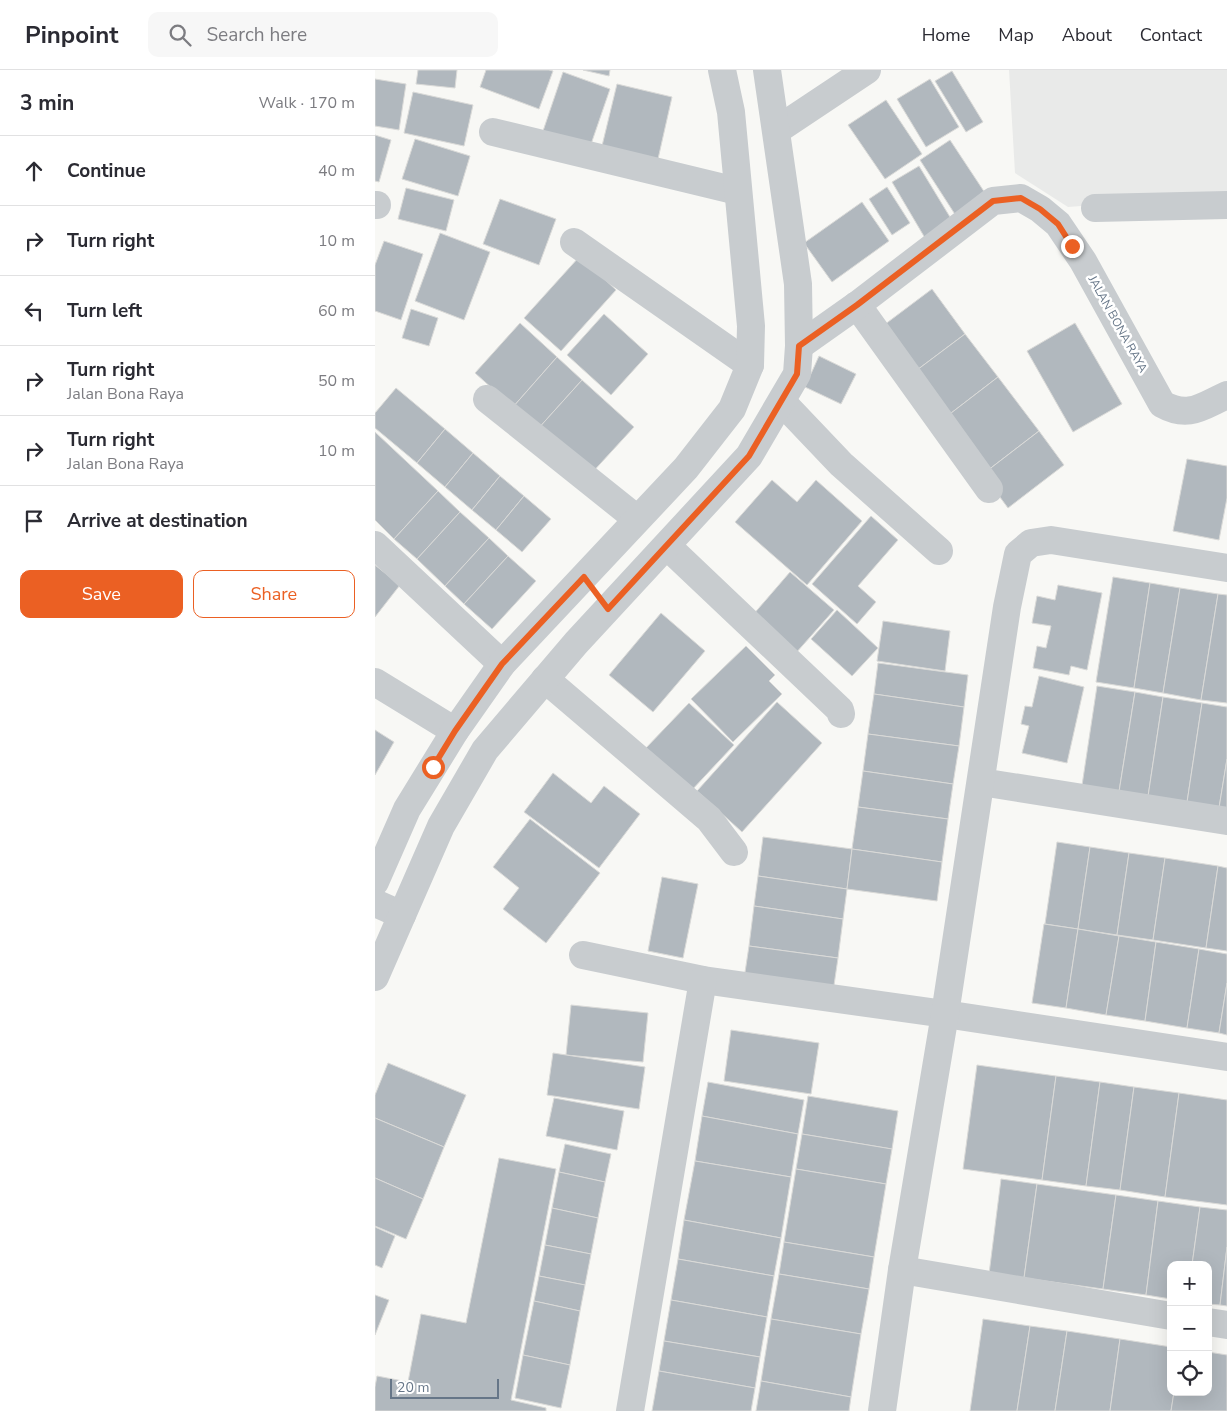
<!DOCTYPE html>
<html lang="en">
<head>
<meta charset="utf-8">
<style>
  :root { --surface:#fff; --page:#f7f7f7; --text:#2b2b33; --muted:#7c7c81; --line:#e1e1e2; --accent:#eb6023 }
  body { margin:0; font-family:"Nunito Sans",sans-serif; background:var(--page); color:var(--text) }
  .controls { position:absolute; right:15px; bottom:15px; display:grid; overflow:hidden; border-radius:10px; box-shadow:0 5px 20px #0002 }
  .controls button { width:45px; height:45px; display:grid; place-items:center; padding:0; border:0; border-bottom:1px solid var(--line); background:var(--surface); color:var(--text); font:25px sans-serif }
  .scale { position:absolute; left:15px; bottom:12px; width:109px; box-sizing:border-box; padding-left:5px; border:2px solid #667688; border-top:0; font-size:14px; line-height:18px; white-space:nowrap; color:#667688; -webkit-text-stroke:4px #fff; paint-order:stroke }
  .stop { position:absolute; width:15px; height:15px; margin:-11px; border:4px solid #eb6023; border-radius:50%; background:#fff }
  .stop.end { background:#eb6023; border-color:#fff; box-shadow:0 1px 5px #0008 }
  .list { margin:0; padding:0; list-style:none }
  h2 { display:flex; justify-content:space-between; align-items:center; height:65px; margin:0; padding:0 20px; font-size:21px }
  h2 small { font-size:16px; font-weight:400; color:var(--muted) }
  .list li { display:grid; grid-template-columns:32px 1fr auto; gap:15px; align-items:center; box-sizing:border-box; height:70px; padding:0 20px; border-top:1px solid var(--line) }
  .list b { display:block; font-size:19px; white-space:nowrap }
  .list p { margin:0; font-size:16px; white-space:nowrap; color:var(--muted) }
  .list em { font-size:16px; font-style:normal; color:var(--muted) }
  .actions { display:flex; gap:10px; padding:15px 20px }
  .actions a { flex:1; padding:11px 0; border:1px solid var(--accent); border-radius:10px; text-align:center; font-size:18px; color:var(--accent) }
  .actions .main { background:var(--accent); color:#fff }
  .icon { flex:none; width:28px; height:28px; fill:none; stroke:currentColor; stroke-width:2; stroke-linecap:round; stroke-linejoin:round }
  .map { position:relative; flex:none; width:852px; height:1341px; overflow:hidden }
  header { display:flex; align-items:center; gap:30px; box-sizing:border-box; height:70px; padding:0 25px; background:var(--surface); border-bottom:1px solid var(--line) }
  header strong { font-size:24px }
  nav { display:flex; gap:28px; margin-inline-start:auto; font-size:18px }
  .search { width:350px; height:45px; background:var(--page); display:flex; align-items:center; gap:12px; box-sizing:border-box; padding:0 18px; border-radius:10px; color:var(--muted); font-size:19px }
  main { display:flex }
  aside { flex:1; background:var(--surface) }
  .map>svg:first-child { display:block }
  .built { fill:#e9eae9 }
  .building { fill:#b1b8be; stroke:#dadad8 }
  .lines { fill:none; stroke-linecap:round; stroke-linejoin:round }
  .street { stroke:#c8cccf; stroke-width:28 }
  .route { stroke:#eb6023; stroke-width:6 }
  .labels { text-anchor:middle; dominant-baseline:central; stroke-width:5; stroke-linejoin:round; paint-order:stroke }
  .street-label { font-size:12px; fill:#667688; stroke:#fff }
</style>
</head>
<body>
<header>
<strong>Pinpoint</strong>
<div class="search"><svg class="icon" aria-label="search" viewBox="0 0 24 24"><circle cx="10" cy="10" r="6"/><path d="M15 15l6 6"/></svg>Search here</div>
<nav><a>Home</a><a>Map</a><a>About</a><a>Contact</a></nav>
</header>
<main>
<aside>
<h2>3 min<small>Walk · 170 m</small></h2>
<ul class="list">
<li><svg class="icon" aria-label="ahead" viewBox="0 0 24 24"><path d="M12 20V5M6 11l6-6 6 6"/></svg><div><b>Continue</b></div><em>40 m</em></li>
<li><svg class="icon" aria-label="right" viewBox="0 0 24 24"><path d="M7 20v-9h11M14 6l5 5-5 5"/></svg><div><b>Turn right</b></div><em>10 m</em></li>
<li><svg class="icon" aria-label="left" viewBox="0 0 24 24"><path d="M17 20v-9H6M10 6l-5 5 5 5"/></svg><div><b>Turn left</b></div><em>60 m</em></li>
<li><svg class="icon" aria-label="right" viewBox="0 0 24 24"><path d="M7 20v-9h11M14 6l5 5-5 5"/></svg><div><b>Turn right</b><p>Jalan Bona Raya</p></div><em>50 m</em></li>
<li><svg class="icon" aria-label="right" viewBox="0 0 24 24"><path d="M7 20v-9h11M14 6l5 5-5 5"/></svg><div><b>Turn right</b><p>Jalan Bona Raya</p></div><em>10 m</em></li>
<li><svg class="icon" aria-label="arrive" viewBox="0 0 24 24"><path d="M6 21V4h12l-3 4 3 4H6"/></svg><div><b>Arrive at destination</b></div></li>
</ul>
<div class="actions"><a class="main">Save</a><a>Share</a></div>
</aside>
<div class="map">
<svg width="852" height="1341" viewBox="0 0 852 1341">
  <rect width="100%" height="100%" fill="#f8f8f5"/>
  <!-- built -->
  <path class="built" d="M634 0H852V125L693 137 640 103Z"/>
  <!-- building -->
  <g class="building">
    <path d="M43 0H82L80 18 41 14Z"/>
    <path d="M111 0H174L178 1 164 39 105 17Z"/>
    <path d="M208 0H235L234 6Z"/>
    <path d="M577 1 608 52 591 62 560 11Z"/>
    <path d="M188 2 235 19 214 80 167 64Z"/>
    <path d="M0 9 31 14 24 60 0 56Z"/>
    <path d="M555 9 584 57 551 77 522 29Z"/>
    <path d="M242 14 297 27 283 89 227 76Z"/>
    <path d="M38 22 98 35 89 76 29 63Z"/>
    <path d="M511 30 547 84 510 109 473 55Z"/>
    <path d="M0 65 16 70 4 112 0 111Z"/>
    <path d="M40 69 95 86 83 126 27 109Z"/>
    <path d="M575 70 614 129 583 149 545 90Z"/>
    <path d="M544 96 578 152 550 168 517 112Z"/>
    <path d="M512 117 535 153 517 165 494 129Z"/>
    <path d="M31 118 79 130 71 161 23 149Z"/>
    <path d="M125 129 181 149 164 195 108 174Z"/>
    <path d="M487 132 514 171 457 212 429 173Z"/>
    <path d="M65 163 115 182 89 250 40 231Z"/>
    <path d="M9 171 48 184 26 250 0 241V195Z"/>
    <path d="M205 186 241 220 186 281 149 248Z"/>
    <path d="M557 219 590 264 534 306 501 261Z"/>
    <path d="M36 239 63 248 54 276 27 268Z"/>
    <path d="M229 244 273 284 236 325 192 285Z"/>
    <path d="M145 253 182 287 138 337 100 303Z"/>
    <path d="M700 253 747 334 698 362 652 281Z"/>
    <path d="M590 264 623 307 567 350 534 306Z"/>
    <path d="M444 286 481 304 466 334 430 317Z"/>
    <path d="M182 287 207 310 162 360 138 337Z"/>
    <path d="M623 307 664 361 608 404 567 350Z"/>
    <path d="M207 310 259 357 214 406 162 360Z"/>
    <path d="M21 318 70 359 42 393 0 358V343Z"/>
    <path d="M70 359 98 383 70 417 42 393Z"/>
    <path d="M664 361 689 395 633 438 608 404Z"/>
    <path d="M0 362 63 421 19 469 0 450Z"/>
    <path d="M98 383 125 406 97 440 70 417Z"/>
    <path d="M812 389 852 396V428L844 470 798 461Z"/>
    <path d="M125 406 149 426 121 460 97 440Z"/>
    <path d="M397 410 422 432 441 410 487 451 432 515 360 452Z"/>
    <path d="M63 421 85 442 42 489 19 469Z"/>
    <path d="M149 426 176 449 147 482 121 460Z"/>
    <path d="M85 442 114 468 70 516 42 489Z"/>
    <path d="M496 446 523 470 483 516 501 532 482 554 437 514Z"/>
    <path d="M114 468 133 486 89 534 70 516Z"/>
    <path d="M133 486 161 511 117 559 89 534Z"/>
    <path d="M0 495 25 515 0 547Z"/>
    <path d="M415 502 459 540 420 584 377 546Z"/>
    <path d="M738 507 775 513 759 618 721 612Z"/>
    <path d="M775 513 805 518 788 623 759 618Z"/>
    <path d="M683 515 727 523 712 600 696 596 694 605 658 598 662 576 671 578 676 556 657 553 662 526 680 530Z"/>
    <path d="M805 518 843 524 826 630 788 623Z"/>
    <path d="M843 524 852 525V633L826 630Z"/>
    <path d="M462 540 503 578 477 606 436 569Z"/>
    <path d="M286 543 330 581 278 642 234 605Z"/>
    <path d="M508 551 575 561 570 601 502 591Z"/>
    <path d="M371 576 400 605 394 611 407 624 358 672 316 629Z"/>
    <path d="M503 593 593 605 589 637 499 624Z"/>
    <path d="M664 606 709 617 692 693 647 683 654 656 646 654 650 636 657 637Z"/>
    <path d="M722 616 760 622 743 728 706 722Z"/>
    <path d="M760 622 788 627 772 733 743 728Z"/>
    <path d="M499 624 589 637 584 676 493 664Z"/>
    <path d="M788 627 827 633 811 739 772 733Z"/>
    <path d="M402 632 447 673 367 762 322 721Z"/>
    <path d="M314 633 359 675 315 722 270 679Z"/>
    <path d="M827 633 852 637V689L843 744 811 739Z"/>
    <path d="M0 660 19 672 0 705Z"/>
    <path d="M493 664 584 676 578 714 488 701Z"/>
    <path d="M852 689V746L843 744Z"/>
    <path d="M488 701 578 714 573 749 483 737Z"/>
    <path d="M178 703 216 733 229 716 265 744 224 798 149 742Z"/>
    <path d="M483 737 573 749 567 792 477 779Z"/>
    <path d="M155 749 225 803 171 873 128 839 144 818 118 797Z"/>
    <path d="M388 767 477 779 472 819 383 806Z"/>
    <path d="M682 772 715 777 703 859 670 854Z"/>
    <path d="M715 777 754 783 742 865 703 859Z"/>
    <path d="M477 779 567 792 562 831 472 819Z"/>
    <path d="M754 783 790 788 778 870 742 865Z"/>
    <path d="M790 788 843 796 831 878 778 870Z"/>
    <path d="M843 796 852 798V881L831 878Z"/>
    <path d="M383 806 472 819 468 849 379 836Z"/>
    <path d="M287 807 323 814 308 888 273 881Z"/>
    <path d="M379 836 468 849 463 888 374 876Z"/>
    <path d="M669 854 703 859 691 938 657 933Z"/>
    <path d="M703 859 744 866 731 945 691 938Z"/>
    <path d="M744 866 781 872 770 951 731 945Z"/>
    <path d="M781 872 824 879 812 958 770 951Z"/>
    <path d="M374 876 463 888 458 922 369 909Z"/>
    <path d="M824 879 852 884V913L844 963 812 958Z"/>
    <path d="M852 913V965L844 963Z"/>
    <path d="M196 935 273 943 268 992 191 985Z"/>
    <path d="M356 960 444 973 436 1024 349 1011Z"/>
    <path d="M178 983 270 997 264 1039 172 1025Z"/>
    <path d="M13 993 91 1025 69 1077 0 1048V1025Z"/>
    <path d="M602 995 681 1006 667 1110 588 1099Z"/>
    <path d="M681 1006 725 1012 711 1116 667 1110Z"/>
    <path d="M333 1012 429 1030 423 1064 327 1046Z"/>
    <path d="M725 1012 759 1017 745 1120 711 1116Z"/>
    <path d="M759 1017 804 1023 790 1127 745 1120Z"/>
    <path d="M804 1023 852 1030V1135L790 1127Z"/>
    <path d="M433 1026 523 1041 517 1079 427 1064Z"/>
    <path d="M179 1028 249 1041 242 1080 171 1066Z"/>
    <path d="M327 1046 423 1064 416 1107 320 1091Z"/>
    <path d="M0 1048 69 1077 48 1129 0 1108Z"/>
    <path d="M427 1064 517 1079 511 1114 421 1099Z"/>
    <path d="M190 1074 236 1084 230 1112 184 1102Z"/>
    <path d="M124 1088 181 1099 136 1330 171 1338V1341H0V1317L2 1306 33 1312 46 1244 91 1253Z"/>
    <path d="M320 1091 416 1107 406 1168 309 1150Z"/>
    <path d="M421 1099 511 1114 499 1187 409 1172Z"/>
    <path d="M184 1102 230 1112 223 1148 177 1138Z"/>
    <path d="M0 1108 48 1129 31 1169 0 1156Z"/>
    <path d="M626 1109 662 1114 649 1208 614 1204Z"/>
    <path d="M662 1114 741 1125 728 1219 649 1208Z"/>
    <path d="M741 1125 783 1131 771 1225 728 1219Z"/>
    <path d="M783 1131 825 1137 817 1195H796V1229L771 1225Z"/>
    <path d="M825 1137 852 1140V1177L845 1235 833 1234V1195H817Z"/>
    <path d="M177 1138 223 1148 216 1184 170 1175Z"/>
    <path d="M309 1150 406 1168 399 1206 303 1189Z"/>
    <path d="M0 1157 20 1166 7 1198 0 1195Z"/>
    <path d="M409 1172 499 1187 494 1219 404 1204Z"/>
    <path d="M170 1175 216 1184 210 1215 164 1206Z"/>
    <path d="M852 1177V1236L845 1235Z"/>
    <path d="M303 1189 399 1206 392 1247 296 1230Z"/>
    <path d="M404 1204 494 1219 486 1264 396 1249Z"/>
    <path d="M164 1206 210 1215 205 1241 159 1231Z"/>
    <path d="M0 1225 14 1230 0 1265Z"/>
    <path d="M296 1230 392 1247 385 1287 289 1271Z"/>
    <path d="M159 1231 205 1241 195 1295 148 1285Z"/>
    <path d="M396 1249 486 1264 476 1327 386 1311Z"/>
    <path d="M608 1249 655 1256 642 1341H595Z"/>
    <path d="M655 1256 692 1261 680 1341H642Z"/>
    <path d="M692 1261 745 1269 735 1341H680Z"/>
    <path d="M745 1269 796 1277V1322H799L796 1341H735Z"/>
    <path d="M289 1271 385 1287 380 1318 284 1301Z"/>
    <path d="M833 1282 852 1285V1341H796L799 1322H833Z"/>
    <path d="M148 1285 195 1295 186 1338 140 1328Z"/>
    <path d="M284 1301 380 1318 376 1341H277Z"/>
    <path d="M386 1311 476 1327 474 1341H381Z"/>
  </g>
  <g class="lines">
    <!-- street -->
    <g class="street">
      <path d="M402 60 492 0"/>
      <path d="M118 62 362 121"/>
      <path d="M0 135H2"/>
      <path d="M720 138 852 135"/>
      <path d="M199 172 375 295"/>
      <path d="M482 235 614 419"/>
      <path d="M424 276 482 235 618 131 646 128 665 139 683 154 708 191 787 334C814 349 827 336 852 325"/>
      <path d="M112 329 262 449"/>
      <path d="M407 332 466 394 564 481"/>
      <path d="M0 475 127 594"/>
      <path d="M292 476 465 640 466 644"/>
      <path d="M170 609 334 749 359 782"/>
      <path d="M0 612 80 661"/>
      <path d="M606 712 852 751"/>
      <path d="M0 812 32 739 80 661 127 594 311 398 357 339 375 295 376 256 356 42 347 0"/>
      <path d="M0 833 27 845"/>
      <path d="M208 885 328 910 570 944 852 987"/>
      <path d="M0 907 66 756 110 680 201 573 374 386 422 304 424 276 423 214 392 0"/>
      <path d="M527 1200 796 1246"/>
      <path d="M833 1252 852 1255"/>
      <path d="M255 1341 328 910"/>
      <path d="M507 1341 527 1200 570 944 632 537 643 484 656 473 676 470 852 498"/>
    </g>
  </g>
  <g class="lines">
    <!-- route -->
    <path class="route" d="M58 697 80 661 127 594 209 507 233 539 374 386 422 304 424 276 482 235 618 131 646 128 665 139 683 154 697 176"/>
  </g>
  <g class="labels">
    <!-- street labels -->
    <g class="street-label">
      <text transform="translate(743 254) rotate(61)">JALAN BONA RAYA</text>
    </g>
  </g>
</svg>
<div class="controls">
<button>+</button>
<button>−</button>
<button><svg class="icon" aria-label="locate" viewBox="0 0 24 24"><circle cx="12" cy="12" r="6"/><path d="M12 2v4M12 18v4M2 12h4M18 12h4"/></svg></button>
</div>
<div class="scale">20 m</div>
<div class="stop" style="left:58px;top:697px"></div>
<div class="stop end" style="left:697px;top:176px"></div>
</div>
</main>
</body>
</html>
